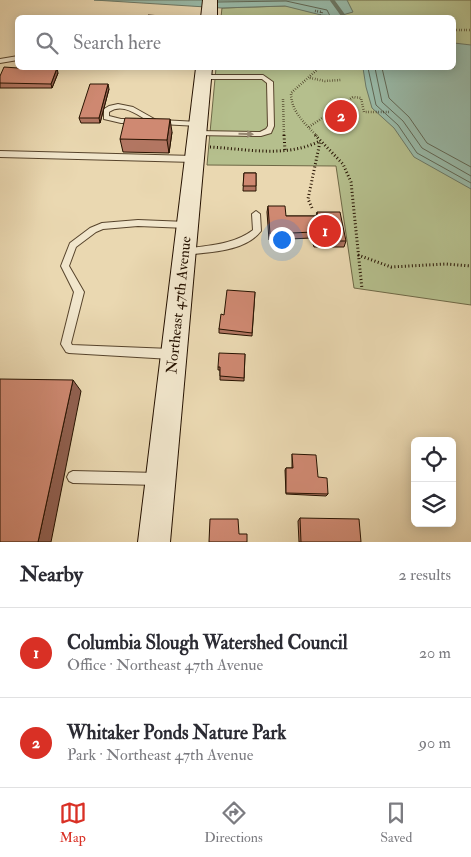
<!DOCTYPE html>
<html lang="en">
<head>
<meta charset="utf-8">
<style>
  :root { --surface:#fff; --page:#f7f7f7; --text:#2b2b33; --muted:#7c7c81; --line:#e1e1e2; --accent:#d93025 }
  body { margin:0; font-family:"IM FELL Double Pica",serif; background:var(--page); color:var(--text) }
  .controls { position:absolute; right:15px; bottom:15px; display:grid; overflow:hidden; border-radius:8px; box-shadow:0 2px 12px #0003 }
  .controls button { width:45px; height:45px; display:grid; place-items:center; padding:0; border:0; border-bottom:1px solid var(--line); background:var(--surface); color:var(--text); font:25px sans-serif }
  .you { position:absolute; left:281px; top:239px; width:18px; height:18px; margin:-12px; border:4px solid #fff; border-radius:50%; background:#1a73e8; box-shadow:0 0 0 8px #1a73e833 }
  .badge { display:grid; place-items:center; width:32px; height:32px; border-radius:50%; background:var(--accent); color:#fff; font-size:16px; font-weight:700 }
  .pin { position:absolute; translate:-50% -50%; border:2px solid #fff; box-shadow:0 1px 5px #0006 }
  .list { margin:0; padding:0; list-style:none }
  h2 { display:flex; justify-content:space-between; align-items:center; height:65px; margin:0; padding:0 20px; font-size:21px }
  h2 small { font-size:16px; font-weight:400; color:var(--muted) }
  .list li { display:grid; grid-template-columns:32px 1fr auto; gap:15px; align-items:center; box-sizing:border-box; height:90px; padding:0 20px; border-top:1px solid var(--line) }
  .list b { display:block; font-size:19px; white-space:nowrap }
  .list p { margin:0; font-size:16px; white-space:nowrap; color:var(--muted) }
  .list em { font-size:16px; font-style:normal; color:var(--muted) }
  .icon { flex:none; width:28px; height:28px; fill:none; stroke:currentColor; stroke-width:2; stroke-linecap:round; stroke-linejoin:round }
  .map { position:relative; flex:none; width:471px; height:542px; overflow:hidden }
  .search { position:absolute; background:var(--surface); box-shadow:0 2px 12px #0003; left:15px; right:15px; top:15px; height:55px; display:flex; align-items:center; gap:12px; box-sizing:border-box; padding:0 18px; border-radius:8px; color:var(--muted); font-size:19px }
  .sheet { height:245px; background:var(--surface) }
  nav { display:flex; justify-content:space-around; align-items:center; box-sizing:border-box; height:70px; border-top:1px solid var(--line); background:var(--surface); font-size:14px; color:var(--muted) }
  nav a { display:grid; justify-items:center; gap:2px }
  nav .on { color:var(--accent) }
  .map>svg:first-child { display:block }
  .green { fill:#b5bf8d; stroke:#6e6846 }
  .water { fill:#98baa9; stroke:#6a7765 }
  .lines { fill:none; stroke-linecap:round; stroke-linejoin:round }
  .shore { stroke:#5f6654; stroke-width:1 }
  .stream { stroke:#6a7765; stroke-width:4 }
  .lane-casing { stroke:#57442c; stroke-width:2 }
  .secondary-casing { stroke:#261200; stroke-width:2 }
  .path-far1 { stroke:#261200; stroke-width:2.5; stroke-dasharray:0.5 2; stroke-linecap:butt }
  .path { stroke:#261200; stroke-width:3; stroke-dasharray:1 2.5; stroke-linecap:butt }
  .lane { fill:#f1e6cc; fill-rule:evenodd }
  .secondary { fill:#f1e6cc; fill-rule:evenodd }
  .wall { fill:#b27662; stroke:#261200 }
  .shaded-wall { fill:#916050; stroke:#261200 }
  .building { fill:#cf8972; stroke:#261200 }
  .oneway { fill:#968770 }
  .labels { text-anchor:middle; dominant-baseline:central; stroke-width:4; stroke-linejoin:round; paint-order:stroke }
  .street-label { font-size:15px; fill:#261200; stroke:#f1e6cc }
</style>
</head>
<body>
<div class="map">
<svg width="471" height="542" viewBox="0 0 471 542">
  <rect width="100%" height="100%" fill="#ead8b1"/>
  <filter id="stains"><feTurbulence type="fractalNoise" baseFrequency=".004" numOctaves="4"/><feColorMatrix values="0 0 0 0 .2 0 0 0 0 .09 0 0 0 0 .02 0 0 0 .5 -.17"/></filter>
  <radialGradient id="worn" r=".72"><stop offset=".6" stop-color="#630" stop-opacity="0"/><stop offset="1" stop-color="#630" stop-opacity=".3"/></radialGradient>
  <!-- green -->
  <path class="green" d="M343 0H471V305L354 288 336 166 207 165 216 68H454V18L221 17 222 8 311 5Z"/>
  <!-- water -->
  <g class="water">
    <path d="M94 0H347L353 12 339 16 321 15 285 6 222 8Z"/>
    <path d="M454 43 471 45V189L414 157 394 128 372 108 366 87 363 68H454Z"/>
  </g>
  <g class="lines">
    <!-- shore -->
    <g class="shore">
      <path d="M218 2 286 1 327 10 331 18"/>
      <path d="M368 68 376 105 398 125 417 153 471 183"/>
      <path d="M375 68 382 102 403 121 422 148 471 176"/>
      <path d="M382 68 389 98 409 117 427 143 471 167"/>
    </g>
    <!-- stream -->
    <path class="stream" d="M332 0 345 18"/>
    <defs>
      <g id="lane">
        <path d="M18 56V60L0 63V59Z"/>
        <path d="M263 75 273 82 274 126 271 133 261 136 195 135 193 133 197 131 260 132 266 129 268 126 267 83 262 79H203L200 77 203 75Z"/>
        <path d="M118 104 133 107 158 121 161 120 198 122 201 124 198 126 161 124 158 123 155 124C141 119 125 101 109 112V116L121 119H135L138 121 137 123H121L104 119V109L109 106Z"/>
        <path d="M0 151 194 156 198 159 194 162 0 157Z"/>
        <path d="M256 211 260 214 261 231C245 252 209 252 185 255L182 254 181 252 182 250 185 249C209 245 233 245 253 230L252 214Z"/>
        <path d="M138 220 187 222 191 225 187 228 138 226 103 229 96 232 76 247 69 266 84 292 71 343 72 345 171 349 174 351 176 354 174 357 171 359 69 353 66 352 61 344 74 292 61 266 70 243 90 228 102 223Z"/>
        <path d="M73 471 158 473 162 475 164 479 162 483 158 485 73 483 69 481 67 477 69 473Z"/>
      </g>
      <g id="secondary">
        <path d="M203 0H217V18H201Z"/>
        <path d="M196 68H212L170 542H138Z"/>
      </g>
    </defs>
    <!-- lane casing -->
    <use href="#lane" class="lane-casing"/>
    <!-- secondary casing -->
    <use href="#secondary" class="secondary-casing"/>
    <!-- path-far1 -->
    <g class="path-far1">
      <path d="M315 11 322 12 320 18"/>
      <path d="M454 30H471"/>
      <path d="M310 78 325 81 341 80"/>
      <path d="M283 99 284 136"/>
      <path d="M309 127 353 97 361 98 364 112H390"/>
      <path d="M317 136C304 123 291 111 291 93L319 68"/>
    </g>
    <!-- path -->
    <g class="path">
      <path d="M284 135 285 150"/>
      <path d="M315 135 343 164 351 182 362 289"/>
      <path d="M210 147C247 149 286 158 320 141"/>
      <path d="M312 208 308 199 320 142"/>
      <path d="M358 255 391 267 446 264 471 266"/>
    </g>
    <!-- lane -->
    <use href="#lane" class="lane"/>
    <!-- secondary -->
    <use href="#secondary" class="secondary"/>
  </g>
  <!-- wall -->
  <g class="wall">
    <path d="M58 73 52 88H0V76Z"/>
    <path d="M109 89 100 123H81L79 118Z"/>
    <path d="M172 132 169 153 123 152 120 139Z"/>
    <path d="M244 173H256V191H243Z"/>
    <path d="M268 206 286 216H316L317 212 346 241 344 247H314L311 238 269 240 267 212Z"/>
    <path d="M255 292 252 336 219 333V329L224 315Z"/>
    <path d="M245 354 244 381 220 380V370H218V367Z"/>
    <path d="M292 454 318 477 328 494 326 496 286 494 285 470 286 468H292Z"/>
    <path d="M300 518 361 542H299L298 521Z"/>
  </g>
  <!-- shaded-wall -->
  <g class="shaded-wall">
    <path d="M57 68 58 73 52 88 51 84Z"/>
    <path d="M108 84 109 89 100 123 99 118Z"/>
    <path d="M170 119 172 132 169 153 167 140Z"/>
    <path d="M73 380 81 391 51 542H38Z"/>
  </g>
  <!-- building -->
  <g class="building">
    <path d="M148 15 162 16 161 18H147Z"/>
    <path d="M4 67 18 68H57L51 84 0 83V76Z"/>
    <path d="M90 84H108L99 118H79Z"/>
    <path d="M125 118 170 119 167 140 120 139Z"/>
    <path d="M244 173H256V186H243Z"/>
    <path d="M268 206H285L286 216H318L317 212H340L346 241H315L313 232 270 234Z"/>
    <path d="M227 290 255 292 252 333 219 329 221 314 224 315Z"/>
    <path d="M219 353 245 354 244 378 220 376V367H218Z"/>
    <path d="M0 379 73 380 38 542H0Z"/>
    <path d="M292 454 316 455 318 477 327 478 328 494 286 493V468H293Z"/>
    <path d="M300 518 359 519 361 542H301Z"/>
    <path d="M210 519H238L239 534H247V542H209Z"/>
  </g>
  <!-- one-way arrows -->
  <defs><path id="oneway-solid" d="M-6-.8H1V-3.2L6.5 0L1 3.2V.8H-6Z" transform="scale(1.25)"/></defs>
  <use class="oneway" href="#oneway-solid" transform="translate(246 134) rotate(1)"/>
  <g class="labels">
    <!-- street labels -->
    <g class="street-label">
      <text transform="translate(179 305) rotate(-84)">Northeast 47th Avenue</text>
    </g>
  </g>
  <rect width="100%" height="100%" filter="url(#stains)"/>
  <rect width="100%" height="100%" fill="url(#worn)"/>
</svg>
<div class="controls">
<button><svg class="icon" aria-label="locate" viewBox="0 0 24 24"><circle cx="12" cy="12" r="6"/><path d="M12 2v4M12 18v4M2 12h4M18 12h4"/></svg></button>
<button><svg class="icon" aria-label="layers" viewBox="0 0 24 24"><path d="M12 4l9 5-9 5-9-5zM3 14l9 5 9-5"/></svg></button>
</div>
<div class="you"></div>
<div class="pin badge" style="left:325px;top:231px">1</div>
<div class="pin badge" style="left:341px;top:116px">2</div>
<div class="search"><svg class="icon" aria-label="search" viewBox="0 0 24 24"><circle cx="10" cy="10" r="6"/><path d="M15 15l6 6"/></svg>Search here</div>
</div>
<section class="sheet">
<h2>Nearby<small>2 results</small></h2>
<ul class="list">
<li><span class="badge">1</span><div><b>Columbia Slough Watershed Council</b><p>Office · Northeast 47th Avenue</p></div><em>20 m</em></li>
<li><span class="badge">2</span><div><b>Whitaker Ponds Nature Park</b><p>Park · Northeast 47th Avenue</p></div><em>90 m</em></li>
</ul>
</section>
<nav>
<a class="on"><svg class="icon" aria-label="map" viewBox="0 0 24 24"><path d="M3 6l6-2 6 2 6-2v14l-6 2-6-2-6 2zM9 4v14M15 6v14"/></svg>Map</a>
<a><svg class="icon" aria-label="directions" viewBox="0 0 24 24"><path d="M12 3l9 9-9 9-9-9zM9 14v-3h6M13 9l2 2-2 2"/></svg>Directions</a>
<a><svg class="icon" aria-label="saved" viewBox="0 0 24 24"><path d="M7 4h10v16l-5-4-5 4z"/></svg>Saved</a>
</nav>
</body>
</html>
